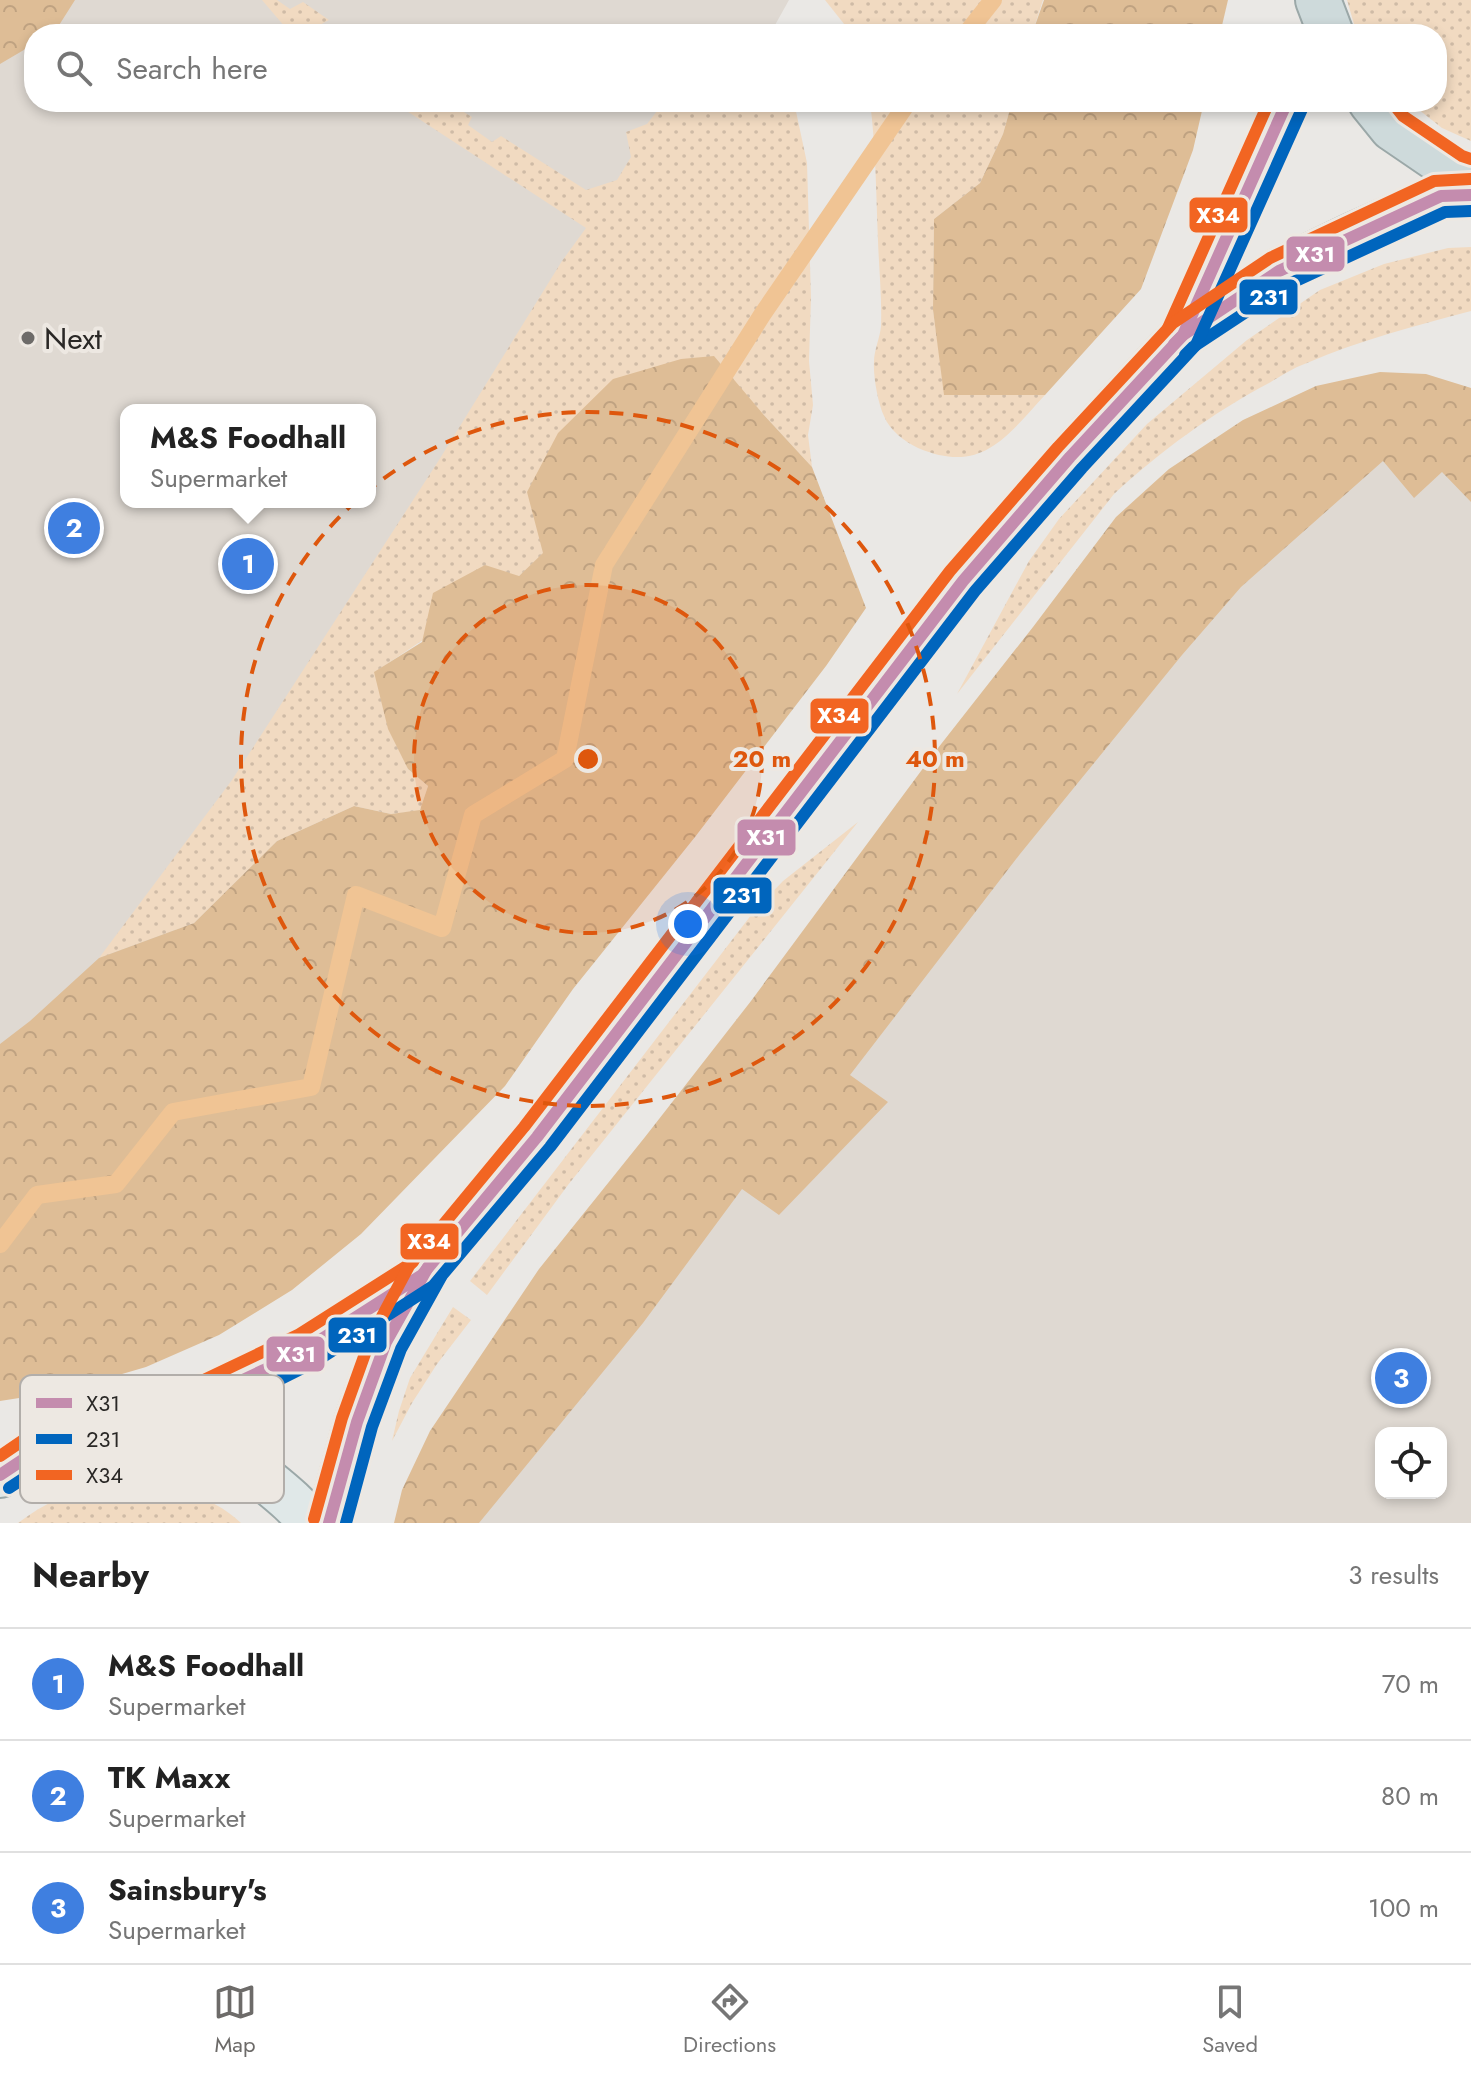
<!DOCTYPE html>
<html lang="en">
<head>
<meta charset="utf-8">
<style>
  :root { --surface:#fff; --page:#f2f2f2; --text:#222; --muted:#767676; --line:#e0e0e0; --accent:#6d6b69 }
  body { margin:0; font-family:Jost,sans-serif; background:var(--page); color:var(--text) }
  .controls { position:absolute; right:24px; bottom:24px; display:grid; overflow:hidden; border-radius:16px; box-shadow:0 4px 12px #0003 }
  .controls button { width:72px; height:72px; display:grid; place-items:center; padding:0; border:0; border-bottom:2px solid var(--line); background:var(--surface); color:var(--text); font:40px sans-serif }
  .you { position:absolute; left:688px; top:924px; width:28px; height:28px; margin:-20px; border:6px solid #fff; border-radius:50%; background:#1a73e8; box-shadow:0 0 0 12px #1a73e833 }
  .badge { display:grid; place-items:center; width:52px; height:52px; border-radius:50%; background:var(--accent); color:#fff; font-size:26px; font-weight:700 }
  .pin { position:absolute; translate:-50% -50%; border:4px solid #fff; box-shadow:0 2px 8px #0006 }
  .popup { position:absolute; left:120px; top:404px; width:256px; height:104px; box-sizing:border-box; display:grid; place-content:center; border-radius:16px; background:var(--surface); filter:drop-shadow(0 2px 6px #0005); font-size:26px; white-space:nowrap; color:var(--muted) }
  .popup b { font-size:30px; color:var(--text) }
  .popup::after { content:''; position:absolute; left:50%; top:100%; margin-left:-16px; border:16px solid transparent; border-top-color:var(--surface) }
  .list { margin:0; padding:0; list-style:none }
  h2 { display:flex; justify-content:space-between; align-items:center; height:104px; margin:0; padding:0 32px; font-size:34px }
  h2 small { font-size:26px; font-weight:400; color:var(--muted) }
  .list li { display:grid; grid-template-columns:52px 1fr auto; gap:24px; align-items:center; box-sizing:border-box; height:112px; padding:0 32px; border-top:2px solid var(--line) }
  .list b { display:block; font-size:30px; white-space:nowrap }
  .list p { margin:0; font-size:26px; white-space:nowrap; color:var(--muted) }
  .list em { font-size:26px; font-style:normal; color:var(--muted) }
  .icon { flex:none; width:44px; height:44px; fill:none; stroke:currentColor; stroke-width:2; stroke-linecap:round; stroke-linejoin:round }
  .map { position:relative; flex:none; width:1471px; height:1523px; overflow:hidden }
  .search { position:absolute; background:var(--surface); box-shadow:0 4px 12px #0003; left:24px; right:24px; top:24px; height:88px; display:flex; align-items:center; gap:20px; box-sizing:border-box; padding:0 28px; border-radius:32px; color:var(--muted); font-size:30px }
  .sheet { height:440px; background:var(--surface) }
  nav { display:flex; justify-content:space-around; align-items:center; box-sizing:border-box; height:112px; border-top:2px solid var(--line); background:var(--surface); font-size:22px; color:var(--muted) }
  nav a { display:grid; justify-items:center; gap:4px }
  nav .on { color:var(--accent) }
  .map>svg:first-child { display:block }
  .built { fill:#dfd9d2; fill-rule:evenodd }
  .grass { fill:url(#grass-dots) }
  .forest { fill:url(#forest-crowns) }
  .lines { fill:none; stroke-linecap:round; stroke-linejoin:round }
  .stream { stroke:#f0c494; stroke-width:18 }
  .major-casing { stroke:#9ba8a8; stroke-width:48 }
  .highway-casing { stroke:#9ba8a8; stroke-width:48 }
  .major { stroke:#e0e8e8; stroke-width:44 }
  .highway { stroke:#cedadb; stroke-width:44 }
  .bus-1-casing { stroke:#ede8e2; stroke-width:18 }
  .bus-2-casing { stroke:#ede8e2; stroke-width:18 }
  .bus-3-casing { stroke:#ede8e2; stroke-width:18 }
  .bus-1 { stroke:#c48cae; stroke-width:12 }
  .bus-2 { stroke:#0065bd; stroke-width:12 }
  .bus-3 { stroke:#f26522; stroke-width:12 }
  .ring { fill:none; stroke:#de570d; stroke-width:4; stroke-dasharray:14 10 }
  .poi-dot { fill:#6d6b69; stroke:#ede8e2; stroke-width:3 }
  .labels { text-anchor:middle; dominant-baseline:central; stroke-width:8; stroke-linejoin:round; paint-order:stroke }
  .poi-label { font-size:30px; fill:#2a2826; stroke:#ede8e2; text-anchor:start }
  .key { fill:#ede8e2; stroke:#b2aeaa; stroke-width:2 }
  .key-label { font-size:22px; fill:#2a2826 }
  .centre { fill:#de570d; stroke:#ede8e2; stroke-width:4 }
  .ring-label { font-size:24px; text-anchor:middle; font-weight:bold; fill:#de570d; stroke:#ede8e2; stroke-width:8; stroke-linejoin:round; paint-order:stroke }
  .line-badge { stroke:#ede8e2; stroke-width:3 }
  .badge-label { font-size:22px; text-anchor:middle; font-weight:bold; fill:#fff }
</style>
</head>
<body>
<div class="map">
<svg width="1471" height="1523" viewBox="0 0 1471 1523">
  <defs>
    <pattern id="grass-dots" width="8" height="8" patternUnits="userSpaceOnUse" patternTransform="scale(2)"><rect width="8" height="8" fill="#f1dac1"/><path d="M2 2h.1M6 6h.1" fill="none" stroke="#cfbba6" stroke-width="1.8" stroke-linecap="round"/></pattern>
    <pattern id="forest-crowns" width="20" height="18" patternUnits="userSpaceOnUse" patternTransform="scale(2)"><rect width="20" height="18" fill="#debd96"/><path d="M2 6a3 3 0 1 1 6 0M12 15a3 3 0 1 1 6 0" fill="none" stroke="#bfa281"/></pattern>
  </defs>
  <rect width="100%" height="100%" fill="#eae8e5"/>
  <!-- built -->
  <g class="built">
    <path d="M0 0H789L770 34H34V102H731L0 1191ZM126 410H370V502H126Z"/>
    <path d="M1471 442V1523H435L1288 448ZM1381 1433H1441V1493H1381Z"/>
  </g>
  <!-- grass -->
  <g class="grass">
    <path d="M262 0H277L290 9 303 2 329 20 318 26 329 34H291Z"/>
    <path d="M825 0H1043L1032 34H852Z"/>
    <path d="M1347 0H1471V141L1442 128 1409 102H1437V34H1359L1354 24Z"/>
    <path d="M393 102H431L440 109 449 103 472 117 468 125 492 142 501 136 586 190 617 180 631 157 626 132 647 124 664 102H794L807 163 811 298 809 361 813 405 808 435 812 467 763 414 528 492 544 553 519 576 375 672 408 769 428 786 420 811 391 814 354 806 277 841 194 923 99 958 232 780 439 460 562 261 586 228Z"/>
    <path d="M870 102H1012L1003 134 980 183 934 219 933 310 945 394 1045 395C1006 437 982 475 918 448 904 441 890 431 884 416 878 403 873 376 874 362 874 350 880 338 881 326 882 298 879 269 878 241 876 195 876 148 870 102Z"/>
    <path d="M1471 247V311C1415 326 1360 340 1307 363 1293 368 1281 376 1269 383 1211 414 1162 450 1114 494L957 694 1029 561 1059 519 1147 424 1247 340 1320 290 1384 264 1448 248Z"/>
    <path d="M858 822 568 1185 487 1295 470 1281 755 910 783 881Z"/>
    <path d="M453 1307 471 1320 437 1364 412 1403 392 1441 399 1411 410 1378Z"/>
    <path d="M127 1482C167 1484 210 1494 241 1523H18C54 1496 83 1487 127 1482Z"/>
  </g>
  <!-- forest -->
  <g class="forest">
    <path d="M0 0H75L56 30 50 34H34V44L0 64Z"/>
    <path d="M1044 0H1228L1220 34H1032Z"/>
    <path d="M1012 102H1204L1193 150 1141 289 1045 395H944L933 310 934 219 980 183 1003 134Z"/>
    <path d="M714 356 763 414 812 467 866 608 826 666 695 837 573 989 505 1086 361 1234 292 1290 219 1335 146 1367 64 1391 0 1401V1044L30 1021 99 958 194 923 277 841 354 806 391 814 420 810 428 786 408 769 388 729 374 672 422 642 433 593 485 565 519 576 543 553 527 492 558 433 613 379 681 359Z"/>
    <path d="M1380 372 1426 374 1471 388V502L1442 472 1414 498 1383 461 1241 587 1182 655 1020 854 850 1075 888 1102 779 1215 742 1189 643 1323 479 1523H394L402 1490 430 1431 539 1269 645 1137 751 1001 938 748 1033 627 1116 517 1169 469 1243 420 1316 386Z"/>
  </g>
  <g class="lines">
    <!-- stream -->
    <g class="stream">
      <path d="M966 34 993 0"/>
      <path d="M0 1244 37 1195 116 1184 173 1112 311 1087 356 895 442 928 473 815 565 759 604 565 762 315 908 102"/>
    </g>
    <defs>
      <g id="major">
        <path d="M1183 335 1287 102"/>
        <path d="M147 1425 306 1349 420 1276"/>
        <path d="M0 1475C45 1445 89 1426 144 1425 165 1425 207 1441 226 1450 239 1457 250 1468 261 1476 278 1490 298 1505 310 1523"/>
        <path d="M329 1523 357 1422 386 1342 422 1275 537 1137 963 581 1070 457 1183 335 1279 271 1352 236 1441 196 1471 195"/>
      </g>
      <g id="highway">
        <path d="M1318 0 1331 34"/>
        <path d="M1371 102 1392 128 1455 171 1471 176"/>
      </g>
    </defs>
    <!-- major casing -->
    <use href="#major" class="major-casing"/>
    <!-- highway casing -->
    <use href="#highway" class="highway-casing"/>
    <!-- major -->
    <use href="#major" class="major"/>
    <!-- highway -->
    <use href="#highway" class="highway"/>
    <defs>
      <g id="bus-1">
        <path d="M1174 344 1183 335 1279 271 1441 196 1471 195"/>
        <path d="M0 1475 30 1455 62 1440 101 1430 147 1425 264 1370 306 1349 422 1275 537 1137 963 581 1070 457 1183 335 1287 102"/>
        <path d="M329 1523 357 1422 386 1342 428 1267"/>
      </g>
      <g id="bus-2">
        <path d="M1185 355 1193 347 1287 285 1445 212 1471 211"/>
        <path d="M9 1488 38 1469 67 1455 104 1446 152 1440 271 1384 315 1362 433 1286 550 1147 975 591 1082 468 1196 345 1302 109"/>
        <path d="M346 1523 372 1427 401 1349 441 1277"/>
      </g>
      <g id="bus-3">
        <path d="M1392 102 1403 116 1462 156 1471 159"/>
        <path d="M1168 328 1269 102"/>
        <path d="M0 1456 22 1441 57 1425 99 1414 143 1409 298 1335 413 1262"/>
        <path d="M314 1519 342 1418 371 1337 409 1266 524 1127 950 571 1058 447 1173 323 1270 258 1434 181 1470 179"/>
      </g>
    </defs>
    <!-- bus-1 casing -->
    <use href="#bus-1" class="bus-1-casing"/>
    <!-- bus-2 casing -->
    <use href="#bus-2" class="bus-2-casing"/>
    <!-- bus-3 casing -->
    <use href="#bus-3" class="bus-3-casing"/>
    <!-- bus-1 -->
    <use href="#bus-1" class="bus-1"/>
    <!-- bus-2 -->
    <use href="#bus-2" class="bus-2"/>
    <!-- bus-3 -->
    <use href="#bus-3" class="bus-3"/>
  </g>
  <!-- distance rings -->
  <circle cx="588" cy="759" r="174" fill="#de570d" fill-opacity=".12"/>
  <g class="ring">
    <circle cx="588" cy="759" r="174"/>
    <circle cx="588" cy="759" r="347"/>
  </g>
  <!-- markers -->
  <circle class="poi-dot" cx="28" cy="338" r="8"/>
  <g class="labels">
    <!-- poi labels -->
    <g class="poi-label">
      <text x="44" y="338">Next</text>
    </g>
  </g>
  <!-- legend -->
  <rect x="20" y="1375" width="264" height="128" rx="12" class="key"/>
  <rect x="36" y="1398" width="36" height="10" fill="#c48cae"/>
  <rect x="36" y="1434" width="36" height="10" fill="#0065bd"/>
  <rect x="36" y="1470" width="36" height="10" fill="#f26522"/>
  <g class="key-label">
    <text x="86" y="1411">X31</text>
    <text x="86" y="1447">231</text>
    <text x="86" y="1483">X34</text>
  </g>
  <circle cx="588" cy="759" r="12" class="centre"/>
  <g class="ring-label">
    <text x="762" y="767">20 m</text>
    <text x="935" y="767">40 m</text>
  </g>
  <g class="line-badge">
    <rect x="1188" y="196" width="61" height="38" rx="8" fill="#f26522"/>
    <rect x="1285" y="235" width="61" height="38" rx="8" fill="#c48cae"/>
    <rect x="1238" y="278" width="61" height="38" rx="8" fill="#0065bd"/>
    <rect x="809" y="697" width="61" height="38" rx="8" fill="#f26522"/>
    <rect x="736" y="818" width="61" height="39" rx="8" fill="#c48cae"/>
    <rect x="712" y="876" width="61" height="39" rx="8" fill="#0065bd"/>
    <rect x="399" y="1222" width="61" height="39" rx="8" fill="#f26522"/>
    <rect x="327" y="1316" width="61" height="38" rx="8" fill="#0065bd"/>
    <rect x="265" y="1335" width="61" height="38" rx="8" fill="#c48cae"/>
  </g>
  <g class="badge-label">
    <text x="1218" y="223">X34</text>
    <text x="1315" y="262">X31</text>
    <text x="1269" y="305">231</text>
    <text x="839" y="723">X34</text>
    <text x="766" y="845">X31</text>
    <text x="742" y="903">231</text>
    <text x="429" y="1249">X34</text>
    <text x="357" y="1343">231</text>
    <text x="296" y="1362">X31</text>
  </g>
</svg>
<div class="controls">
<button><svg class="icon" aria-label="locate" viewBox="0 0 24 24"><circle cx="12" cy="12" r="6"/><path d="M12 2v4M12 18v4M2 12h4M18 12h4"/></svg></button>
</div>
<div class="you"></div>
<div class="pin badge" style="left:248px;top:564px;background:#3f7fe0">1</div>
<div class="popup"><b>M&amp;S Foodhall</b>Supermarket</div>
<div class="pin badge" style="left:74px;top:528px;background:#3f7fe0">2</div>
<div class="pin badge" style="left:1401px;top:1378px;background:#3f7fe0">3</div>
<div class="search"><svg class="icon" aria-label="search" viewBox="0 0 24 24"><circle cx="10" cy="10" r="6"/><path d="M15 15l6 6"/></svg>Search here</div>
</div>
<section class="sheet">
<h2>Nearby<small>3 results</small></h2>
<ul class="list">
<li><span class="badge" style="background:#3f7fe0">1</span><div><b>M&amp;S Foodhall</b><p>Supermarket</p></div><em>70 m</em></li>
<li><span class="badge" style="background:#3f7fe0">2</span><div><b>TK Maxx</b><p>Supermarket</p></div><em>80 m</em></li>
<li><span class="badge" style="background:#3f7fe0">3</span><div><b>Sainsbury's</b><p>Supermarket</p></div><em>100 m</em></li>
</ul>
</section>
<nav>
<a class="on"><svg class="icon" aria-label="map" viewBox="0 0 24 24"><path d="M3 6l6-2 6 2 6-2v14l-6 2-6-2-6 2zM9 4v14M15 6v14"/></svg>Map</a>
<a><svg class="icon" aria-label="directions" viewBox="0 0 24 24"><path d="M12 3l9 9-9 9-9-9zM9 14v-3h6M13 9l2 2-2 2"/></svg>Directions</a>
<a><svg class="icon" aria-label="saved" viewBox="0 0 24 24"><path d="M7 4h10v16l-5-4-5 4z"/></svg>Saved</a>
</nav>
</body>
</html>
